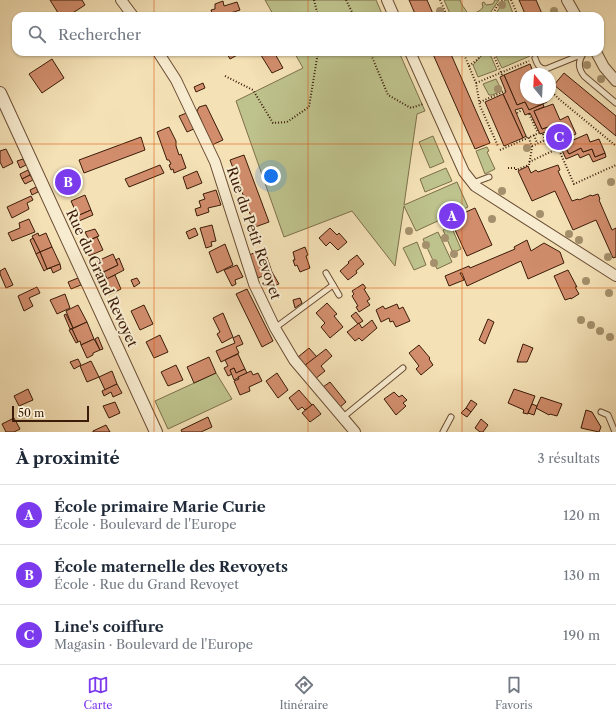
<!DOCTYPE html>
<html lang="fr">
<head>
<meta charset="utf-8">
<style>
  :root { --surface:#fff; --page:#f6f6f7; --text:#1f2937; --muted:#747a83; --line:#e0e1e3; --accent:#7c3aed }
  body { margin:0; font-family:"Libre Caslon Text",serif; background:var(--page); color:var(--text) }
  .compass { position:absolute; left:520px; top:68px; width:36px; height:36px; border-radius:50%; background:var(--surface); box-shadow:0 1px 3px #0004; rotate:342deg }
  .scale { position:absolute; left:12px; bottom:10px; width:77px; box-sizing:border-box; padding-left:4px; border:2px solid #3c1c09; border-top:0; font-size:11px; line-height:14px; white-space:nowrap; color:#3c1c09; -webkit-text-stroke:3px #f8ecd0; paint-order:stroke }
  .you { position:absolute; left:271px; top:176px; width:14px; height:14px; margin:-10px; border:3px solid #fff; border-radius:50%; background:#1a73e8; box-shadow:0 0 0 6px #1a73e833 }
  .badge { display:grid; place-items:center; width:26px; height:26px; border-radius:50%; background:var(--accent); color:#fff; font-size:13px; font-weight:700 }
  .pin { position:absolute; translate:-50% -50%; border:2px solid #fff; box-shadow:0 1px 4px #0006 }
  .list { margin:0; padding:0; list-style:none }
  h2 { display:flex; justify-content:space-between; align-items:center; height:52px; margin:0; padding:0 16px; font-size:17px }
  h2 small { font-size:13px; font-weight:400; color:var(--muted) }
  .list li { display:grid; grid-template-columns:26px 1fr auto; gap:12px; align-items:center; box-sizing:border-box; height:60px; padding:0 16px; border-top:1px solid var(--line) }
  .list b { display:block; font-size:15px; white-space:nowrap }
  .list p { margin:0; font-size:13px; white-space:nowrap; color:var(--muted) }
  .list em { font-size:13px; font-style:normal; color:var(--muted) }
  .icon { flex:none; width:22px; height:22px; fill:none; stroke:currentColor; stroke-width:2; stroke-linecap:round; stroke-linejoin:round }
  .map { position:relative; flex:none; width:616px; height:432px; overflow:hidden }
  .search { position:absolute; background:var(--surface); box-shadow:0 1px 3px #0004; left:12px; right:12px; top:12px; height:44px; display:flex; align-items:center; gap:10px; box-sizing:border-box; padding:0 14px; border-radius:12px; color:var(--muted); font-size:15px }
  .sheet { height:232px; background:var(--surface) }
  nav { display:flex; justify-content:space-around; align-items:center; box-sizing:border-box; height:56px; border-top:1px solid var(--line); background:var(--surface); font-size:11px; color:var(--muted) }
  nav a { display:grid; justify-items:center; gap:2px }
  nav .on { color:var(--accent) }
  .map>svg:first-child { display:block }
  .green { fill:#bec28c; stroke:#7d6f4a }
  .building { fill:#d18d6c; stroke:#3c1c09 }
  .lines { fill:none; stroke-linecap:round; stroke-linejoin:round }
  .service-casing { stroke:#6a4d34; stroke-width:7 }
  .minor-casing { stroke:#6a4d34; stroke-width:12 }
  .tertiary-casing { stroke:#6a4d34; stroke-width:14 }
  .path { stroke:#3c1c09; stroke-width:2; stroke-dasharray:1 2; stroke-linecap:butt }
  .service { stroke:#f8ecd0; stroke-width:5 }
  .minor { stroke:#f8ecd0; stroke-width:10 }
  .tertiary { stroke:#f8ecd0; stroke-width:12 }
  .tree { fill:#a4906c }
  .grid { fill:none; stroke:#d7530c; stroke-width:1; stroke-opacity:0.55 }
  .labels { text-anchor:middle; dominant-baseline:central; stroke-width:4; stroke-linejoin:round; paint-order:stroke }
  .street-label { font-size:14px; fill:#3c1c09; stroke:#f8ecd0 }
</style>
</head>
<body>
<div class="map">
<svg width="616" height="432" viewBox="0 0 616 432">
  <rect width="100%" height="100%" fill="#f4e1b6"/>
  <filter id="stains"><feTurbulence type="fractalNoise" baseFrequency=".005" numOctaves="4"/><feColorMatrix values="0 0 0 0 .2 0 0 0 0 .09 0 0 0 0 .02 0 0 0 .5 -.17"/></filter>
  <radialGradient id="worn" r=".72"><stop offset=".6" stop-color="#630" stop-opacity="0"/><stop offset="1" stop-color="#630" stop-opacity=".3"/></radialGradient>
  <!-- green -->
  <g class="green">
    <path d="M265 0H376L383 16H274Z"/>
    <path d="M444 0H460C461 5 465 8 468 14 473 14 480 12 483 7L482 3 484 2 486 5 493 4 495 0H499L492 10 489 16H451Z"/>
    <path d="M505 0H508L514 16H494Z"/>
    <path d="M294 52H399L425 111 417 114 404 205 457 182 468 207 416 231 404 206 395 266 352 211 284 237 236 101 303 68Z"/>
    <path d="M485 52H489L497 70 478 77 473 65Z"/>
    <path d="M494 52H529L530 56 502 68Z"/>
    <path d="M496 79 502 91 492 95H489L483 84Z"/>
    <path d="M433 136 444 162 430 168 419 142Z"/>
    <path d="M487 147 489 151 487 152 495 169 485 174 476 151Z"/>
    <path d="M446 168 452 181 425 192 420 179Z"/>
    <path d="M451 226 461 249 453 253 443 230Z"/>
    <path d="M438 232 452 262 437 269 423 239Z"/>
    <path d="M417 242 426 265 414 270 403 248Z"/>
    <path d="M216 373 232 399 168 429 155 401Z"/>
  </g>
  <!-- building -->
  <g class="building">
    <path d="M50 0H82L85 5 68 16H60Z"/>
    <path d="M409 0H427L434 16H416Z"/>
    <path d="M519 0H536L543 16H526Z"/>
    <path d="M223 1 224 6 237 2 240 10 221 16H213L211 10 215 9V4Z"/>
    <path d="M226 52H243L230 59Z"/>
    <path d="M259 52H274L283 68 272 73Z"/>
    <path d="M432 52H450L490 143 475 149Z"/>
    <path d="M52 59 64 78 42 93 29 74Z"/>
    <path d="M530 64 534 74H526V98H545L547 102 529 110 525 102 517 105 504 75Z"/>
    <path d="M564 73 616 116V136L554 85Z"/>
    <path d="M504 75 517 105 525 102 529 110 543 104 544 107 534 111 542 129 551 126 558 142 572 136 574 140 564 144 569 154 581 148 583 152 592 149 595 157 605 153 606 157 593 162 589 154 580 158 578 154 566 159 560 146 556 148 549 131 540 134 530 113 525 115 522 108 515 110 526 136 523 138 503 94 506 92 500 77Z"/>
    <path d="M203 83 205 88 196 92 194 87Z"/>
    <path d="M503 94 523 138 504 146 485 102Z"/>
    <path d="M553 104 560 120 568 116 576 134 558 142 551 126 542 129 534 111Z"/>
    <path d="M206 105 223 140 212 145 197 111 199 107Z"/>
    <path d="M189 112 196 128 187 132 179 116Z"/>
    <path d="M169 127 176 141V146L179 155 181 154 186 168 174 173 173 169 171 170 169 165 171 164 169 160H167L157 132Z"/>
    <path d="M587 134 590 142 599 139 605 153 595 157 592 149 583 152 581 148 569 154 564 144Z"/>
    <path d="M141 137 145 150 84 173 79 160Z"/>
    <path d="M6 149 13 163 3 168 0 162V151Z"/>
    <path d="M244 155 269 222 255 227 230 160Z"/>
    <path d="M23 159 26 165 20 168 17 161Z"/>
    <path d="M160 165 164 173 129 187 125 179Z"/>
    <path d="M558 165 560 170 558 171 572 201 578 199 579 200 591 195 592 196 598 194 600 199 599 200 612 230 616 228V257L613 258 596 220 573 230 555 191 532 201 518 171 528 166 531 173 536 170 538 172Z"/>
    <path d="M70 169 78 189 66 194 58 175Z"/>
    <path d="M28 170 30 175 22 179 20 174Z"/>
    <path d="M197 171 202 183 187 189 183 177Z"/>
    <path d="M30 175 33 180 25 184 22 179Z"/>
    <path d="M36 187 38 192 32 195 30 190Z"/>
    <path d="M216 190 221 205 208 208 209 212 197 216 195 209 201 207 199 201 205 199 203 194Z"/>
    <path d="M85 195 91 210 75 217 73 210H75L71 201Z"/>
    <path d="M31 196 33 200 27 203 29 209 12 218 7 207Z"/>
    <path d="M475 208 492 245 467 256 450 219Z"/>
    <path d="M91 210 93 215 79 221 77 216Z"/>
    <path d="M29 219 35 232 12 241 8 233 20 228 19 223Z"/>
    <path d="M212 225 216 241 211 242 212 246 206 248 200 228Z"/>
    <path d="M195 228 198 235 189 239 186 232Z"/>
    <path d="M330 228 337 235 339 233 347 242 338 250 330 242 326 246 319 238Z"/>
    <path d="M95 229 99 236 89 240 85 232Z"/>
    <path d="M38 233 39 236 46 233 52 247 40 252 32 236Z"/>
    <path d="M97 237 103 250 89 256 83 243Z"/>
    <path d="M33 238 40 252 36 254 30 240Z"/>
    <path d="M527 240 531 251 544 243 560 252 564 263 528 279 521 261 467 286 462 273H460L464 280 449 286 445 276 469 266 470 268 515 249 514 247Z"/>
    <path d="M225 244 233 265 217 273 209 252Z"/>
    <path d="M52 247 60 264 47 269 40 252Z"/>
    <path d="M305 247 308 255 306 256 310 268 300 272 297 265 295 266 293 260H295L293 252Z"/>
    <path d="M264 249 272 272 279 284 272 287 265 275 258 278 249 255Z"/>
    <path d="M40 252 47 269 44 271 36 254Z"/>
    <path d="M113 254 118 265 99 274 93 263Z"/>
    <path d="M357 255 364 264 356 271 357 273 348 280 340 271 349 263 348 262Z"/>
    <path d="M119 258 124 270 107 279 104 272 118 265 116 260Z"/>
    <path d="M60 264 61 269 53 273 51 268 47 269Z"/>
    <path d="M237 265 243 277 235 280 236 284 232 286 224 270Z"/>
    <path d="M5 268 13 285 6 288 0 274V271Z"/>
    <path d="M568 270 577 287H575L579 294 571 299V298L565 300 554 276Z"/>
    <path d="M115 275 121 289 109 295 102 281Z"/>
    <path d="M78 278 81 285 71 289 68 282Z"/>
    <path d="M137 278 140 283 134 287 131 280Z"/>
    <path d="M363 284 366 288 364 289 370 299 367 301 370 305 359 312 356 307 358 306 352 296 354 294 352 291Z"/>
    <path d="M37 287 40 293 29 298 33 306 24 311 18 296Z"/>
    <path d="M247 289 273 341 262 347 236 294Z"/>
    <path d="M65 294 70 308 57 314 50 300Z"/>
    <path d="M300 298 302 303 295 308 293 300Z"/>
    <path d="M327 303 337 314 334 316 343 327 330 338 321 327 325 323 316 313Z"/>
    <path d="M397 304 399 309 403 307 410 321 396 327 393 321 390 322 389 318 381 322 376 310 383 306 385 309Z"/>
    <path d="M78 305 87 322 73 328 66 311Z"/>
    <path d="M144 305 153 324 140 330 131 311Z"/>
    <path d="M356 312 363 321 358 324 351 316Z"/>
    <path d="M223 313 233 337 222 343 217 334 220 332 213 318Z"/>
    <path d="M66 314 73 328 70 329 64 315Z"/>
    <path d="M488 319 494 322 485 344 479 340Z"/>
    <path d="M372 320 377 328 362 341 359 338 355 341 347 332 359 323 362 328Z"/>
    <path d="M87 322 94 339 81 345 80 341 78 342 72 329Z"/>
    <path d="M72 329 78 342 76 343 69 330Z"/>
    <path d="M160 335 168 352 154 358 146 342Z"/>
    <path d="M239 335 243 344 236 347 239 353 221 362 216 351 235 343 233 338Z"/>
    <path d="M98 337 103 349 100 350 95 339Z"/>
    <path d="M94 339 100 350 93 353V355L87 358 81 345Z"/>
    <path d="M523 344 533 348 527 362H517Z"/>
    <path d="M419 345 430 358 429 359 433 365 421 375 416 369 419 366 409 353Z"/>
    <path d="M309 348 317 357 304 366 298 357Z"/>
    <path d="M326 349 332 356 321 366 325 371 315 379 304 366Z"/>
    <path d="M238 354 245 369 236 373 234 368 230 370 232 374 228 376 224 368 228 366 225 360Z"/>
    <path d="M209 357 216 373 194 383 187 367Z"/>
    <path d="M78 359 81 365 74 369 70 362Z"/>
    <path d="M91 361 99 377 87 382 80 366Z"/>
    <path d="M176 365 183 380 168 386 161 372Z"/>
    <path d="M234 368 236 373 245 369 247 373 234 380 230 370Z"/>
    <path d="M112 371 117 384 105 390 99 377Z"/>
    <path d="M251 371 253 375 258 373 262 381 249 387 250 391 240 395 234 381 239 379 238 377Z"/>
    <path d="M277 373 288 390 278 398 266 381Z"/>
    <path d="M330 382 346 402 339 408 323 387Z"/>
    <path d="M117 384 122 393 113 397 111 392 104 396 102 391Z"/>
    <path d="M28 389 33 400 19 406 14 396Z"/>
    <path d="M514 389 535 396 528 414 523 413 524 410 508 403Z"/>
    <path d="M299 390 312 405 305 410 302 407 298 410 289 398Z"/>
    <path d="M394 392 399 397 402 395 407 400 403 403 406 406 396 415 384 399Z"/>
    <path d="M541 397 562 404 557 416 550 414 549 415 536 408Z"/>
    <path d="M471 400 477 404 471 412 466 408Z"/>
    <path d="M115 402 120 413 109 418 103 406Z"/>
    <path d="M313 404 321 414 310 422 302 413Z"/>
    <path d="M532 404 537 406 534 415 528 413Z"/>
    <path d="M466 408 471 412 467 417 461 413Z"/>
    <path d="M586 410 592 412 601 427 599 432 581 428Z"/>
    <path d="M208 417 212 427 201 432H182L181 430Z"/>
    <path d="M14 418 20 429 14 432H6L2 424Z"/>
    <path d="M481 419 488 425 483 432H480L475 428Z"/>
    <path d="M106 425 110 432H93V431Z"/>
  </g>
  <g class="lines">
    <defs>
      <g id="service">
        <path d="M535 58C537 64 539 69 546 69L583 54C578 62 578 68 584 76L616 103"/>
        <path d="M473 183 489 177"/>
        <path d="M326 273 339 295"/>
        <path d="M275 328 333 285"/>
        <path d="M601 412 608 415 615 432"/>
        <path d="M342 418 403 368"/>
        <path d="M443 432 451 417"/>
      </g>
      <g id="minor">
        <path d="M121 0 133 16"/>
        <path d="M387 0 394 16"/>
        <path d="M567 0 576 16"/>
        <path d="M158 52 176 80 215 162 254 284 275 328 294 360 355 432"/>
        <path d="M410 52 464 172 475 186 616 276"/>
        <path d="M596 52 604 67 616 81"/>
      </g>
      <path id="tertiary" d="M0 93 156 432"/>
    </defs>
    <!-- service casing -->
    <use href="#service" class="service-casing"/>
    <!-- minor casing -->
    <use href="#minor" class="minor-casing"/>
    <!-- tertiary casing -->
    <use href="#tertiary" class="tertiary-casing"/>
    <!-- path -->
    <g class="path">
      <path d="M314 0 318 16"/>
      <path d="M346 0 354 16"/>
      <path d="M440 0 447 16"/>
      <path d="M511 0 518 16"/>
      <path d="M492 16 497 6 503 0"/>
      <path d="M370 52 388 95 411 108 423 104"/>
      <path d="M463 52 476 83 480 106 498 146"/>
      <path d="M492 52 502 75"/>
      <path d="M469 66 478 59 483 52"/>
      <path d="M225 76 253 90 273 123 287 122 309 107 318 52"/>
      <path d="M476 83 529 61"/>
      <path d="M550 90 559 99 616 146"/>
      <path d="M480 102 505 91"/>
      <path d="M517 113 522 110"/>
      <path d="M529 114 538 133"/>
      <path d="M543 134 545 140 559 150 574 184 616 165"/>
      <path d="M534 135 537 143"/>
      <path d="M532 146 545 140"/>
      <path d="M500 150 539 133"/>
      <path d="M529 162 557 149"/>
      <path d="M508 168H516V170L529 165 532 148 529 138 526 137"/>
    </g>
    <!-- service -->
    <use href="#service" class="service"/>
    <!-- minor -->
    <use href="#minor" class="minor"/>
    <!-- tertiary -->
    <use href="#tertiary" class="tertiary"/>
  </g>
  <!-- trees -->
  <g class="tree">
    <circle cx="502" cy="5" r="4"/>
    <circle cx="440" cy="11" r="4"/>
    <circle cx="554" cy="11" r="4"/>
    <circle cx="587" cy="65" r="4"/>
    <circle cx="601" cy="79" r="4"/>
    <circle cx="498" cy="89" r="4"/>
    <circle cx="527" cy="148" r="4"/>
    <circle cx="611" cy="182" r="4"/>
    <circle cx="502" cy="191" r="4"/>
    <circle cx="540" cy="214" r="4"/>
    <circle cx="492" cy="219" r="4"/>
    <circle cx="409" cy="231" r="4"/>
    <circle cx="569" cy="234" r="4"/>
    <circle cx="445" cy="238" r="4"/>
    <circle cx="579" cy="240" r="4"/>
    <circle cx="426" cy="245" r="4"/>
    <circle cx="454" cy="254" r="4"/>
    <circle cx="608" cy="257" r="4"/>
    <circle cx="434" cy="263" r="4"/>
    <circle cx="586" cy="281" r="4"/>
    <circle cx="609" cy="293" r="4"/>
    <circle cx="581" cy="320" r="4"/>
    <circle cx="591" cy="325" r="4"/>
    <circle cx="600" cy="331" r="4"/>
    <circle cx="610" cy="337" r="4"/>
  </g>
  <!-- grid -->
  <path class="grid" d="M154 0V16M308 0V16M462 0V16M154 52V432M308 52V432M462 52V432M0 144H616M0 288H616"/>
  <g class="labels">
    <!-- street labels -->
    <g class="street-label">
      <text transform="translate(254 233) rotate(71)">Rue du Petit Revoyet</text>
      <text transform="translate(102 278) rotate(65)">Rue du Grand Revoyet</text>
    </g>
  </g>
  <rect width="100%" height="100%" filter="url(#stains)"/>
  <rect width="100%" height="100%" fill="url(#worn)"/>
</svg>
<svg class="compass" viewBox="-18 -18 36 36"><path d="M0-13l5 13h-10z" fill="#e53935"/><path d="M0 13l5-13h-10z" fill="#747a83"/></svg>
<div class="scale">50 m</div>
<div class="you"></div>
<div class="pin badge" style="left:452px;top:216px">A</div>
<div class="pin badge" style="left:68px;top:182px">B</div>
<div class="pin badge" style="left:559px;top:137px">C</div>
<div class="search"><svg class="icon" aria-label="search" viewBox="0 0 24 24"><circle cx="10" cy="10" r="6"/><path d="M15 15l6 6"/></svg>Rechercher</div>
</div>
<section class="sheet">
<h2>À proximité<small>3 résultats</small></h2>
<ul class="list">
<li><span class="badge">A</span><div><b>École primaire Marie Curie</b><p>École · Boulevard de l'Europe</p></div><em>120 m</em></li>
<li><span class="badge">B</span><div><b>École maternelle des Revoyets</b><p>École · Rue du Grand Revoyet</p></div><em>130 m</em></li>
<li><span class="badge">C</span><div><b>Line's coiffure</b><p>Magasin · Boulevard de l'Europe</p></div><em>190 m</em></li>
</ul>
</section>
<nav>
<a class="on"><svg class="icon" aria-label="map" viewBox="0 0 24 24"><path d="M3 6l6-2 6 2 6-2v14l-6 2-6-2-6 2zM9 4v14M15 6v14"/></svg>Carte</a>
<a><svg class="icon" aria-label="directions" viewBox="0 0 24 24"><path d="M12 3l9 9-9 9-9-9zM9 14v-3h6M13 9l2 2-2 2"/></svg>Itinéraire</a>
<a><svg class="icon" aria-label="saved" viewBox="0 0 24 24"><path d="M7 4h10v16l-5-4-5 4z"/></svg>Favoris</a>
</nav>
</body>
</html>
